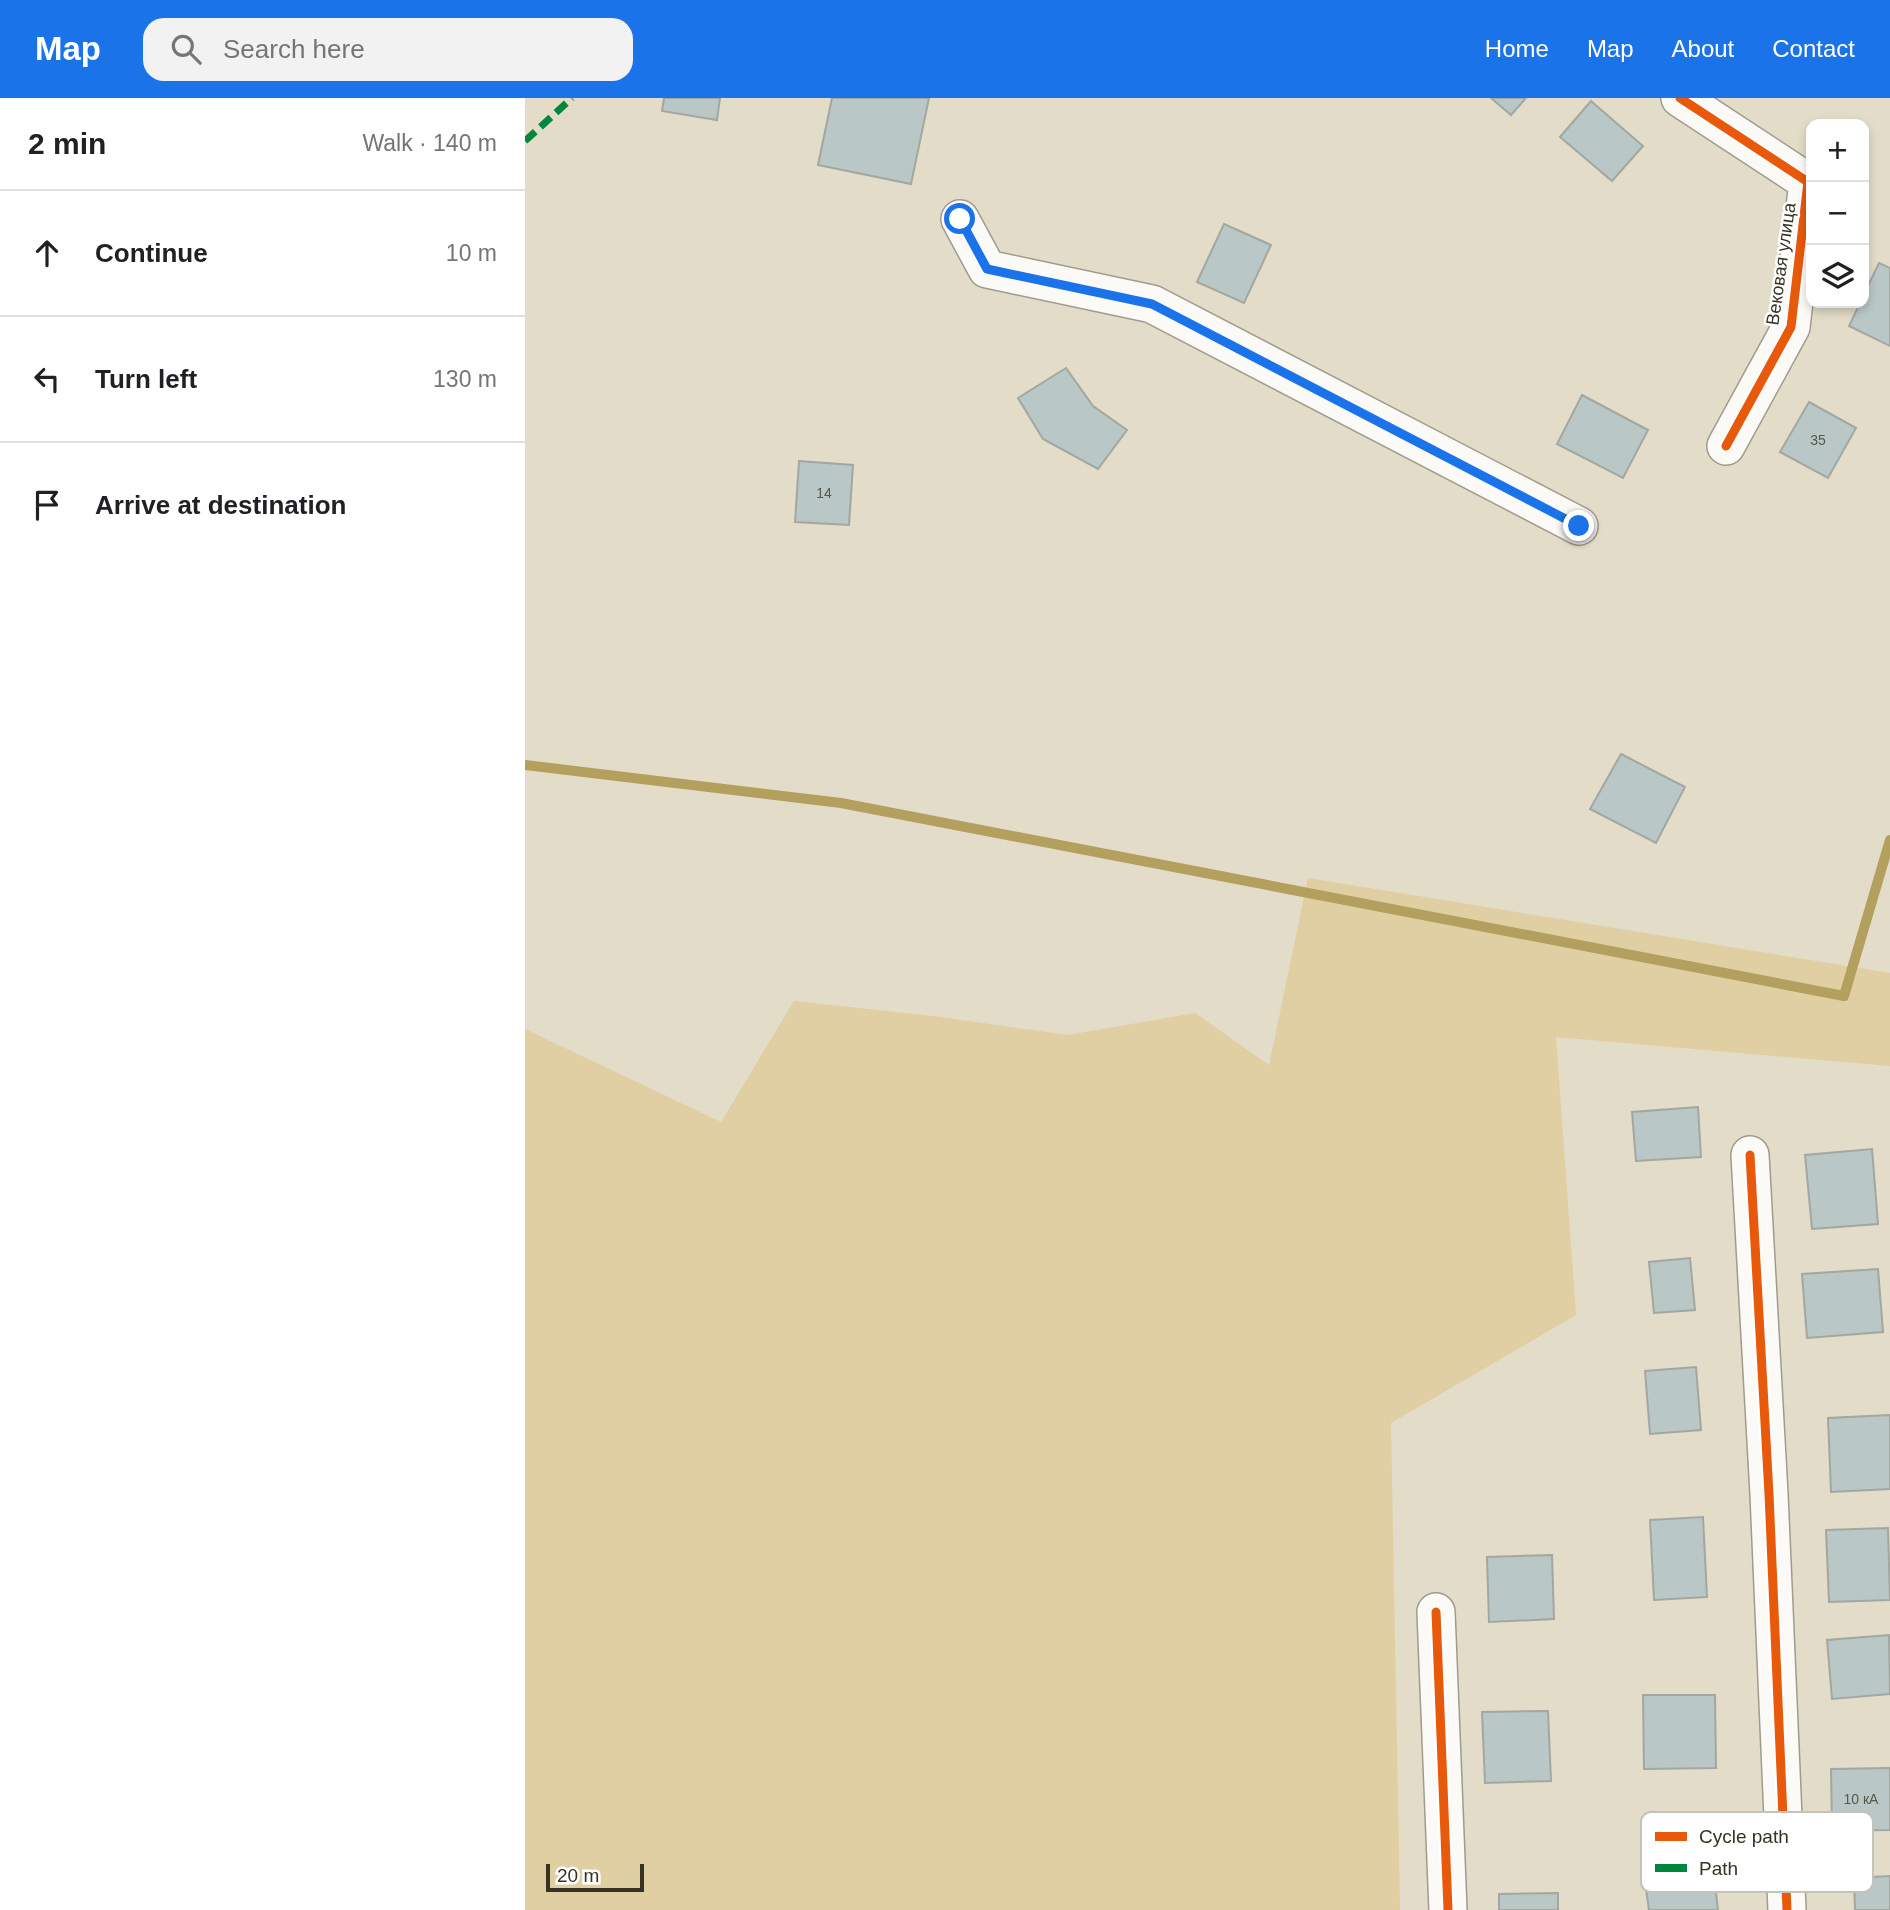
<!DOCTYPE html>
<html lang="en">
<head>
<meta charset="utf-8">
<style>
  :root { --surface:#fff; --page:#f2f2f2; --text:#202124; --muted:#757577; --line:#e0e0e0; --accent:#1a73e8 }
  body { margin:0; font-family:Arial,sans-serif; background:var(--page); color:var(--text) }
  .controls { position:absolute; right:21px; top:21px; display:grid; overflow:hidden; border-radius:14px; box-shadow:0 4px 10px #0003 }
  .controls button { width:63px; height:63px; display:grid; place-items:center; padding:0; border:0; border-bottom:2px solid var(--line); background:var(--surface); color:var(--text); font:35px sans-serif }
  .scale { position:absolute; left:21px; bottom:18px; width:98px; box-sizing:border-box; padding-left:7px; border:4px solid #363224; border-top:0; font-size:19px; line-height:24px; white-space:nowrap; color:#363224; -webkit-text-stroke:5px #fff; paint-order:stroke }
  .stop { position:absolute; width:21px; height:21px; margin:-16px; border:5px solid #1a73e8; border-radius:50%; background:#fff }
  .stop.end { background:#1a73e8; border-color:#fff; box-shadow:0 2px 7px #0008 }
  .list { margin:0; padding:0; list-style:none }
  h2 { display:flex; justify-content:space-between; align-items:center; height:91px; margin:0; padding:0 28px; font-size:30px }
  h2 small { font-size:23px; font-weight:400; color:var(--muted) }
  .list li { display:grid; grid-template-columns:46px 1fr auto; gap:21px; align-items:center; box-sizing:border-box; height:126px; padding:0 28px; border-top:2px solid var(--line) }
  .list b { display:block; font-size:26px; white-space:nowrap }
  .list em { font-size:23px; font-style:normal; color:var(--muted) }
  .icon { flex:none; width:38px; height:38px; fill:none; stroke:currentColor; stroke-width:2; stroke-linecap:round; stroke-linejoin:round }
  .map { position:relative; flex:none; width:1365px; height:1812px; overflow:hidden }
  header { display:flex; align-items:center; gap:42px; box-sizing:border-box; height:98px; padding:0 35px; background:var(--accent); color:#fff }
  header strong { font-size:33px }
  nav { display:flex; gap:38px; margin-inline-start:auto; font-size:24px }
  .search { width:490px; height:63px; background:var(--page); display:flex; align-items:center; gap:18px; box-sizing:border-box; padding:0 24px; border-radius:21px; color:var(--muted); font-size:26px }
  main { display:flex }
  aside { flex:1; background:var(--surface) }
  .map>svg:first-child { display:block }
  .green { fill:#dfcfa2 }
  .lines { fill:none; stroke-linecap:round; stroke-linejoin:round }
  .stream { stroke:#b39f5e; stroke-width:10 }
  .building { fill:#b9c7c6; stroke:#a3a7a1; stroke-width:2 }
  .minor-casing { stroke:#a09b8c; stroke-width:40 }
  .minor { stroke:#fbfaf7; stroke-width:37 }
  .quiet { stroke:#00873e; stroke-width:7; stroke-dasharray:14 7; stroke-linecap:butt }
  .cycleway-casing { stroke:#fff; stroke-width:13 }
  .cycleway { stroke:#e8590c; stroke-width:9 }
  .route { stroke:#1a73e8; stroke-width:9 }
  .labels { text-anchor:middle; dominant-baseline:central; stroke-width:5; stroke-linejoin:round; paint-order:stroke }
  .number-label { font-size:14px; fill:#57574c }
  .street-label { font-size:18px; fill:#363224; stroke:#fff }
  .key { fill:#fff; stroke:#c3c2bd; stroke-width:2 }
  .key-label { font-size:19px; fill:#363224 }
</style>
</head>
<body>
<header>
<strong>Map</strong>
<div class="search"><svg class="icon" aria-label="search" viewBox="0 0 24 24"><circle cx="10" cy="10" r="6"/><path d="M15 15l6 6"/></svg>Search here</div>
<nav><a>Home</a><a>Map</a><a>About</a><a>Contact</a></nav>
</header>
<main>
<aside>
<h2>2 min<small>Walk · 140 m</small></h2>
<ul class="list">
<li><svg class="icon" aria-label="ahead" viewBox="0 0 24 24"><path d="M12 20V5M6 11l6-6 6 6"/></svg><div><b>Continue</b></div><em>10 m</em></li>
<li><svg class="icon" aria-label="left" viewBox="0 0 24 24"><path d="M17 20v-9H6M10 6l-5 5 5 5"/></svg><div><b>Turn left</b></div><em>130 m</em></li>
<li><svg class="icon" aria-label="arrive" viewBox="0 0 24 24"><path d="M6 21V4h12l-3 4 3 4H6"/></svg><div><b>Arrive at destination</b></div></li>
</ul>
</aside>
<div class="map">
<svg width="1365" height="1812" viewBox="0 0 1365 1812">
  <rect width="100%" height="100%" fill="#e3dcc8"/>
  <!-- green -->
  <path class="green" d="M783 780 1365 875V968L1031 939 1051 1217 866 1325 875 1812H0V931L196 1024 269 903 408 918 543 937 670 915 744 967Z"/>
  <g class="lines">
    <!-- stream -->
    <path class="stream" d="M0 667 316 705 1319 898 1365 742"/>
  </g>
  <!-- building -->
  <g class="building">
    <path d="M139 0H195L192 22 137 13Z"/>
    <path d="M307 0H404L386 86 293 67Z"/>
    <path d="M966 0H1001L986 17Z"/>
    <path d="M1066 3 1118 48 1087 83 1035 39Z"/>
    <path d="M699 126 746 147 719 205 672 184Z"/>
    <path d="M1354 165 1365 170V248L1324 228 1335 205H1339V196Z"/>
    <path d="M541 270 568 308 602 332 573 371 518 341 493 300Z"/>
    <path d="M1057 297 1123 332 1098 380 1032 346Z"/>
    <path d="M1284 304 1331 330 1303 380 1255 354Z"/>
    <path d="M274 363 328 367 324 427 270 424Z"/>
    <path d="M1096 656 1160 689 1131 745 1065 711Z"/>
    <path d="M1173 1009 1176 1059 1111 1063 1107 1014Z"/>
    <path d="M1347 1051 1353 1126 1287 1131 1280 1057Z"/>
    <path d="M1165 1160 1170 1212 1129 1215 1124 1164Z"/>
    <path d="M1353 1171 1358 1234 1282 1240 1277 1176Z"/>
    <path d="M1171 1269 1176 1332 1125 1336 1120 1273Z"/>
    <path d="M1365 1317V1391L1306 1394 1303 1320Z"/>
    <path d="M1178 1419 1182 1499 1129 1502 1125 1422Z"/>
    <path d="M1363 1430 1365 1502 1304 1504 1301 1432Z"/>
    <path d="M1027 1457 1029 1521 964 1524 962 1459Z"/>
    <path d="M1364 1537 1365 1596 1307 1601 1302 1542Z"/>
    <path d="M1118 1597H1190L1191 1670 1119 1671Z"/>
    <path d="M1023 1613 1026 1683 960 1685 957 1614Z"/>
    <path d="M1365 1670V1732L1307 1733 1306 1671Z"/>
    <path d="M1188 1768 1193 1812H1124L1119 1777Z"/>
    <path d="M1365 1778V1812H1330L1329 1780Z"/>
    <path d="M1033 1795V1812H974V1796Z"/>
  </g>
  <g class="lines">
    <defs>
      <g id="minor">
        <path d="M1155 0 1283 84 1266 229 1201 348"/>
        <path d="M435 121 462 171 627 206 1054 428"/>
        <path d="M1225 1057 1244 1396 1262 1812"/>
        <path d="M911 1514 923 1812"/>
      </g>
    </defs>
    <!-- minor casing -->
    <use href="#minor" class="minor-casing"/>
    <!-- minor -->
    <use href="#minor" class="minor"/>
    <!-- quiet -->
    <path class="quiet" d="M0 43 47 0"/>
    <defs>
      <g id="cycleway">
        <path d="M1155 0 1283 84 1266 229 1201 348"/>
        <path d="M1225 1057 1244 1396 1262 1812"/>
        <path d="M911 1514 923 1812"/>
      </g>
    </defs>
    <!-- cycleway casing -->
    <use href="#cycleway" class="cycleway-casing"/>
    <!-- cycleway -->
    <use href="#cycleway" class="cycleway"/>
  </g>
  <g class="lines">
    <!-- route -->
    <path class="route" d="M435 121 462 171 627 206 1054 428"/>
  </g>
  <g class="labels">
    <!-- number labels -->
    <g class="number-label">
      <text x="1293" y="342">35</text>
      <text x="299" y="395">14</text>
      <text x="1336" y="1701">10 кА</text>
    </g>
    <!-- street labels -->
    <g class="street-label">
      <text transform="translate(1256 166) rotate(-82)">Вековая улица</text>
    </g>
  </g>
  <!-- legend -->
  <rect x="1116" y="1714" width="232" height="80" rx="10" class="key"/>
  <rect x="1130" y="1734" width="32" height="9" fill="#e8590c"/>
  <rect x="1130" y="1766" width="32" height="8" fill="#00873e"/>
  <g class="key-label">
    <text x="1174" y="1745">Cycle path</text>
    <text x="1174" y="1777">Path</text>
  </g>
</svg>
<div class="controls">
<button>+</button>
<button>−</button>
<button><svg class="icon" aria-label="layers" viewBox="0 0 24 24"><path d="M12 4l9 5-9 5-9-5zM3 14l9 5 9-5"/></svg></button>
</div>
<div class="scale">20 m</div>
<div class="stop" style="left:435px;top:121px"></div>
<div class="stop end" style="left:1054px;top:428px"></div>
</div>
</main>
</body>
</html>
